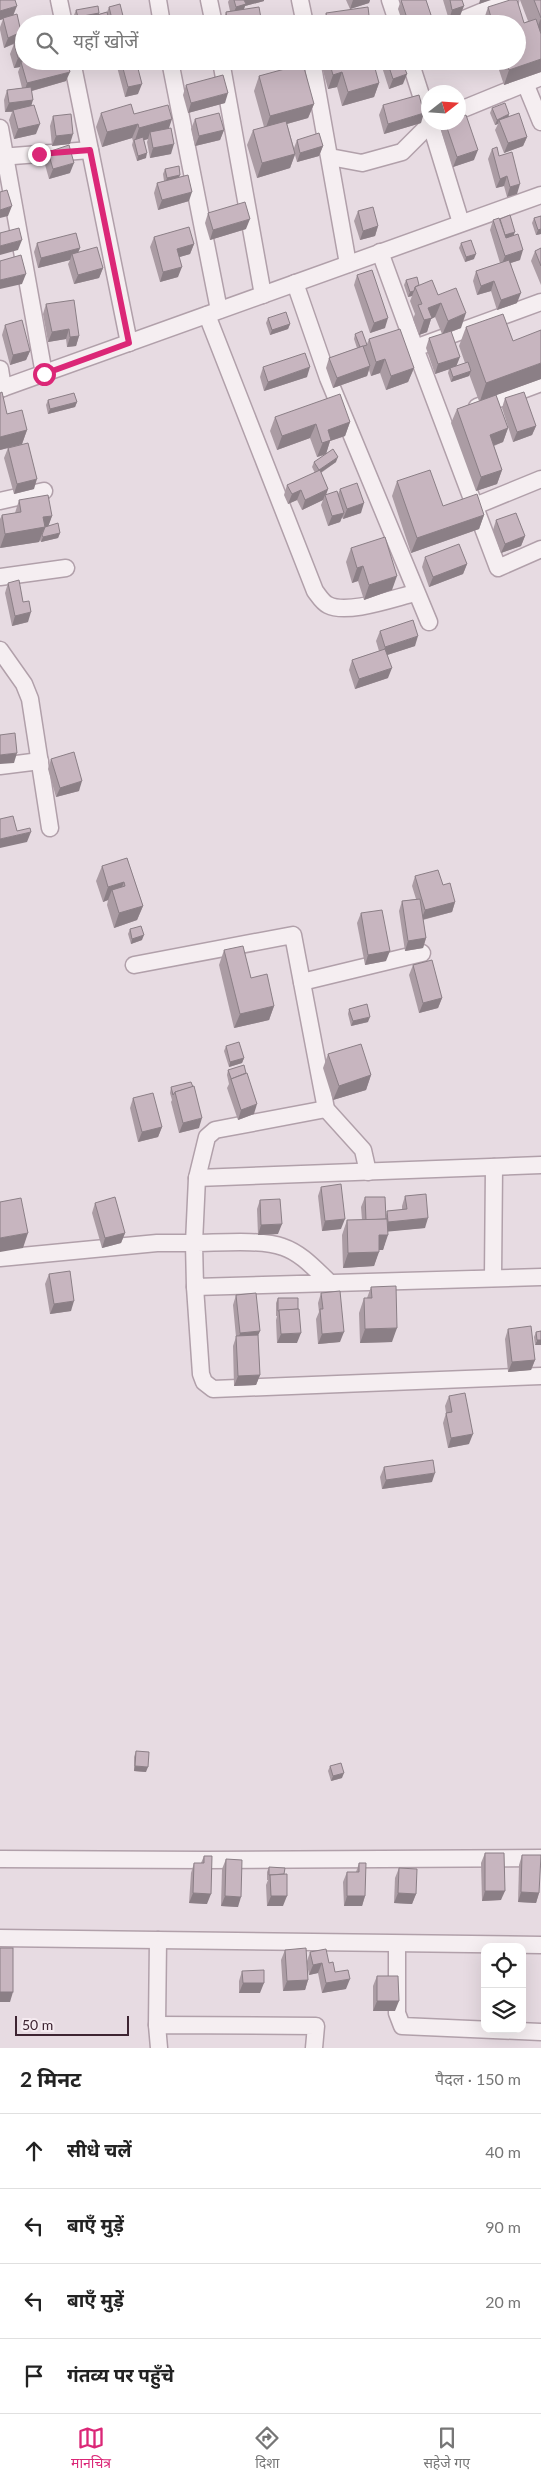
<!DOCTYPE html>
<html lang="hi">
<head>
<meta charset="utf-8">
<style>
  :root { --surface:#fff; --page:#f2f2f2; --text:#222; --muted:#767676; --line:#e0e0e0; --accent:#db2777 }
  body { margin:0; font-family:Lato,"Noto Sans Devanagari",sans-serif; background:var(--page); color:var(--text) }
  .controls { position:absolute; right:15px; bottom:15px; display:grid; overflow:hidden; border-radius:10px; box-shadow:0 5px 20px #0002 }
  .controls button { width:45px; height:45px; display:grid; place-items:center; padding:0; border:0; border-bottom:1px solid var(--line); background:var(--surface); color:var(--text); font:25px sans-serif }
  .compass { position:absolute; left:421px; top:85px; width:45px; height:45px; border-radius:50%; background:var(--surface); box-shadow:0 5px 20px #0002; rotate:73deg }
  .scale { position:absolute; left:15px; bottom:12px; width:114px; box-sizing:border-box; padding-left:5px; border:2px solid #3e2432; border-top:0; font-size:14px; line-height:18px; white-space:nowrap; color:#3e2432; -webkit-text-stroke:4px #f5eaf0; paint-order:stroke }
  .stop { position:absolute; width:15px; height:15px; margin:-11px; border:4px solid #db2777; border-radius:50%; background:#fff }
  .stop.end { background:#db2777; border-color:#fff; box-shadow:0 1px 5px #0008 }
  .list { margin:0; padding:0; list-style:none }
  h2 { display:flex; justify-content:space-between; align-items:center; height:65px; margin:0; padding:0 20px; font-size:21px }
  h2 small { font-size:16px; font-weight:400; color:var(--muted) }
  .list li { display:grid; grid-template-columns:32px 1fr auto; gap:15px; align-items:center; box-sizing:border-box; height:75px; padding:0 20px; border-top:1px solid var(--line) }
  .list b { display:block; font-size:19px; white-space:nowrap }
  .list em { font-size:16px; font-style:normal; color:var(--muted) }
  .icon { flex:none; width:28px; height:28px; fill:none; stroke:currentColor; stroke-width:2; stroke-linecap:round; stroke-linejoin:round }
  .map { position:relative; flex:none; width:541px; height:2048px; overflow:hidden }
  .search { position:absolute; background:var(--surface); box-shadow:0 5px 20px #0002; left:15px; right:15px; top:15px; height:55px; display:flex; align-items:center; gap:12px; box-sizing:border-box; padding:0 18px; border-radius:28px; color:var(--muted); font-size:19px }
  .sheet { height:365px; background:var(--surface) }
  nav { display:flex; justify-content:space-around; align-items:center; box-sizing:border-box; height:70px; border-top:1px solid var(--line); background:var(--surface); font-size:14px; color:var(--muted) }
  nav a { display:grid; justify-items:center; gap:2px }
  nav .on { color:var(--accent) }
  .map>svg:first-child { display:block }
  .lines { fill:none; stroke-linecap:round; stroke-linejoin:round }
  .minor-casing { stroke:#b1a0aa; stroke-width:19 }
  .minor { stroke:#f5eef1; stroke-width:16 }
  .wall { fill:#ab9ca4 }
  .shaded-wall { fill:#8b7f86 }
  .building { fill:#c7b5bf; stroke:#8b7f86 }
  .route { stroke:#db2777; stroke-width:6 }
</style>
</head>
<body>
<div class="map">
<svg width="541" height="2048" viewBox="0 0 541 2048">
  <rect width="100%" height="100%" fill="#e7dbe2"/>
  <g class="lines">
    <defs>
      <g id="minor">
        <path d="M59 0 64 24"/>
        <path d="M158 0 162 24"/>
        <path d="M209 0 214 24"/>
        <path d="M300 0 305 24"/>
        <path d="M390 0 398 24"/>
        <path d="M452 24 510 0"/>
        <path d="M72 61 129 343"/>
        <path d="M170 61 219 310"/>
        <path d="M221 61 263 295"/>
        <path d="M312 61 348 264"/>
        <path d="M410 61 428 117"/>
        <path d="M525 83 541 122"/>
        <path d="M458 111 541 77"/>
        <path d="M430 122 461 223"/>
        <path d="M0 128 44 374"/>
        <path d="M0 157 90 150"/>
        <path d="M330 157 362 163 402 152 432 122"/>
        <path d="M380 252 415 348 541 302"/>
        <path d="M295 283 328 378 429 622"/>
        <path d="M207 315 315 591C319 596 322 602 328 605 347 615 394 598 415 593"/>
        <path d="M415 348 498 568 541 549"/>
        <path d="M0 369 3 388"/>
        <path d="M0 389 541 195"/>
        <path d="M477 407 541 383"/>
        <path d="M0 501 44 491"/>
        <path d="M475 506 541 479"/>
        <path d="M0 577 66 568"/>
        <path d="M0 650 24 684 30 699 50 828"/>
        <path d="M0 766 40 761"/>
        <path d="M134 965 293 935 326 1109 363 1150 368 1172"/>
        <path d="M302 982 422 953"/>
        <path d="M197 1178 207 1137 215 1130 326 1109"/>
        <path d="M0 1258 157 1243H194L197 1178 541 1165"/>
        <path d="M493 1278 494 1167"/>
        <path d="M329 1282C315 1269 301 1253 283 1247 261 1239 218 1243 194 1243L195 1287 541 1277"/>
        <path d="M195 1287 201 1374 204 1382 213 1389 541 1376"/>
        <path d="M0 1859 206 1860 541 1858"/>
        <path d="M0 1938 541 1945"/>
        <path d="M397 1944V2013L402 2026 541 2032"/>
        <path d="M157 2025 158 1940"/>
        <path d="M159 2048 157 2025 316 2026 314 2048"/>
      </g>
    </defs>
    <!-- minor casing -->
    <use href="#minor" class="minor-casing"/>
    <!-- minor -->
    <use href="#minor" class="minor"/>
  </g>
  <!-- wall -->
  <g class="wall">
    <path d="M0 0 14 15 21 32 17 42 66 81 32 91 31 106 36 134 14 139 9 120 12 112H5L4 100 7 90 22 88 18 72 20 67 14 68 10 54 14 44 4 48 0 30V27L3 19 0 20Z"/>
    <path d="M229 0H264V1L245 6 244 9 262 24H222V22L226 12 230 11 228 2Z"/>
    <path d="M346 0H370L369 3 350 9Z"/>
    <path d="M401 0H426L432 18 429 24H403L398 9Z"/>
    <path d="M443 0H462L460 16 449 20Z"/>
    <path d="M520 0H541V72L504 85 496 61H517V24H483V22L488 7 524 23 528 21Z"/>
    <path d="M109 7 123 24H96V18L76 23 74 15 76 10 99 13V14L107 12Z"/>
    <path d="M326 13 370 24H323Z"/>
    <path d="M117 61H136L138 94 125 97 117 67 118 64Z"/>
    <path d="M324 61H329L379 83 374 97 342 106 337 87 328 89 322 67Z"/>
    <path d="M384 61H402L403 84 389 89 382 67Z"/>
    <path d="M445 61H465L448 67Z"/>
    <path d="M259 76 314 104 308 118 287 124 294 148 297 140 323 146 319 156 297 162 295 155 290 168 257 178 247 145 253 130 264 127 254 91Z"/>
    <path d="M186 85 225 103 188 113 183 95Z"/>
    <path d="M383 105 421 123 384 134 379 115Z"/>
    <path d="M492 108 509 116 527 137 523 146 504 153 495 130 498 124 495 125 490 113Z"/>
    <path d="M101 113 134 114 169 129 171 154 150 158 147 142 148 139 144 140 146 158 137 161 132 145 133 141 132 138 102 147 96 127Z"/>
    <path d="M53 116 70 144 52 146 50 126Z"/>
    <path d="M195 119 224 130 220 140 195 146 191 129Z"/>
    <path d="M439 122H458L474 160 453 167 439 124Z"/>
    <path d="M492 149 517 194 507 197 504 186 496 188 488 159Z"/>
    <path d="M48 152 70 173 49 179 44 161Z"/>
    <path d="M165 169 179 177 189 201 158 210 154 193 157 183 164 181 163 174Z"/>
    <path d="M358 211 378 226 375 236 360 240 354 221Z"/>
    <path d="M208 213 246 229 210 240 205 223Z"/>
    <path d="M541 216V234L536 235 532 223 534 218Z"/>
    <path d="M493 220 514 235 520 260 511 263 517 303 497 310 491 291 477 295 473 281 476 271 500 263 490 230Z"/>
    <path d="M154 237 194 244 190 254 179 257 178 277 160 282 150 247Z"/>
    <path d="M37 243 80 248 78 252 103 268 99 278 74 284 68 264 70 260 38 268 34 252Z"/>
    <path d="M461 243 474 259 465 262 459 248Z"/>
    <path d="M541 248V285L531 261 535 251Z"/>
    <path d="M357 275 385 328 370 333 354 285Z"/>
    <path d="M406 280 419 285 438 295 461 328 451 332 456 366 465 363 459 346 466 327 513 341 541 379 496 395 508 428 503 442 494 446 502 470 497 484 476 491 451 423 457 409 479 401 469 374V376L451 382 448 373 449 369 435 374 426 348 429 338 442 334 435 317 431 319 427 332 419 335 413 319 415 314 410 301 412 296 408 297 404 285Z"/>
    <path d="M46 304 79 336 76 346 67 347 66 339 48 342 43 314Z"/>
    <path d="M268 318 290 324 288 329 270 335 266 323Z"/>
    <path d="M5 325 30 351 26 360 10 365 2 335Z"/>
    <path d="M355 334 367 344 369 339 414 368 408 382 386 390 380 373 371 376 369 370 367 376 333 388 326 368 329 358 357 348 354 339Z"/>
    <path d="M263 367 307 377 264 391 260 377Z"/>
    <path d="M505 398 536 426 532 435 513 442 502 408Z"/>
    <path d="M48 400 77 402 75 407 48 414 46 405Z"/>
    <path d="M7 414 27 430 22 444 34 489 14 494 4 458 8 448 0 450Z"/>
    <path d="M275 417 350 422 345 436 330 441 326 454 336 462 321 473 328 489 326 495 338 494 340 489 361 513 343 519 342 517 340 522 328 526 321 505 323 500 302 510 297 500 288 504 284 495 287 485 315 473 312 467 314 462 325 455 317 457 310 438 277 450 270 431Z"/>
    <path d="M397 481 443 506 484 515 479 529 411 553 392 496Z"/>
    <path d="M19 500 52 516 48 526 60 533 58 538 41 542 40 540 39 542 0 548V519L2 515 15 513Z"/>
    <path d="M496 520 525 536 521 546 501 553 493 530Z"/>
    <path d="M351 548 392 590 364 600 358 581 352 583 346 562Z"/>
    <path d="M425 557 467 564 463 574 429 587 422 567Z"/>
    <path d="M8 583 23 602 28 622 12 626 5 593Z"/>
    <path d="M380 631 415 646 387 655 388 678 355 689 349 670 352 660 379 651 376 641Z"/>
    <path d="M51 759 79 791 56 797 48 769Z"/>
    <path d="M127 858 143 906 137 920 114 928 107 905 108 900 103 902 96 881 102 866Z"/>
    <path d="M415 876 443 885 455 902 452 912 423 920 426 938 423 948 405 951 399 911 402 901 416 899 412 886Z"/>
    <path d="M361 913 386 961 365 965 357 923Z"/>
    <path d="M130 929 142 940 131 944 128 934Z"/>
    <path d="M224 950 251 978 274 1006 269 1020 234 1028 219 965Z"/>
    <path d="M413 965 442 998 438 1008 419 1013 409 975Z"/>
    <path d="M349 1009 368 1022 351 1026 348 1014Z"/>
    <path d="M226 1046 244 1058 242 1063 229 1067 224 1051Z"/>
    <path d="M328 1054 371 1075 366 1090 333 1100 323 1068Z"/>
    <path d="M228 1070 246 1073 254 1114 238 1120 227 1088 229 1084 227 1075Z"/>
    <path d="M171 1087 199 1128 179 1133 171 1102 172 1100 170 1093Z"/>
    <path d="M133 1098 162 1127 158 1137 138 1142 130 1108Z"/>
    <path d="M321 1187 341 1229 322 1231 318 1196Z"/>
    <path d="M405 1196 425 1228 388 1231 383 1250H379L374 1266 343 1268 342 1235 347 1220H362L361 1207 365 1197 386 1215 387 1211 402 1210V1206Z"/>
    <path d="M260 1200 278 1234 258 1235 257 1209Z"/>
    <path d="M95 1203 125 1233 121 1243 102 1248 92 1213Z"/>
    <path d="M49 1274 71 1311 50 1314 45 1284Z"/>
    <path d="M371 1287 392 1342 360 1343 359 1313 364 1298H367Z"/>
    <path d="M321 1293 340 1342 318 1344 316 1319 319 1312 318 1303Z"/>
    <path d="M236 1295 258 1336 260 1375 256 1385 234 1386 233 1346 236 1337 233 1305Z"/>
    <path d="M278 1298 297 1343H277L276 1320 277 1316H276V1303Z"/>
    <path d="M508 1329 535 1360 531 1370 508 1372 505 1339Z"/>
    <path d="M541 1331 535 1345 534 1337 536 1332Z"/>
    <path d="M449 1396 469 1444 448 1448 443 1423 446 1413 445 1406Z"/>
    <path d="M384 1467 432 1482 382 1489 380 1477Z"/>
    <path d="M136 1751 146 1772 134 1771V1757Z"/>
    <path d="M330 1766 342 1778 331 1781 328 1771Z"/>
    <path d="M485 1853 501 1900 482 1901 481 1863Z"/>
    <path d="M522 1855 539 1893 536 1903 518 1902 519 1865Z"/>
    <path d="M204 1856 207 1904 189 1903 191 1873 194 1863H201Z"/>
    <path d="M226 1859 238 1907 221 1906 222 1869Z"/>
    <path d="M359 1863 365 1896 362 1906H344L343 1882 347 1872H356Z"/>
    <path d="M269 1867 283 1906H267L266 1885 268 1880H267V1872Z"/>
    <path d="M399 1868 416 1894 412 1904 394 1903 395 1878Z"/>
    <path d="M285 1950 307 1961 310 1952 329 1963 346 1989 322 1993 318 1973 309 1975 307 1964 308 1980 305 1990 283 1991 281 1960Z"/>
    <path d="M242 1971 260 1993H239V1981Z"/>
    <path d="M377 1976 395 2011H373V1986Z"/>
  </g>
  <!-- shaded-wall -->
  <g class="shaded-wall">
    <path d="M243 0H264V1L245 6 242 14 232 17 236 7Z"/>
    <path d="M353 0H370L369 3 350 9Z"/>
    <path d="M480 0H491L479 4Z"/>
    <path d="M17 6 13 16 0 20V11Z"/>
    <path d="M464 6 460 16 449 20 452 10Z"/>
    <path d="M99 13 98 17 97 15 96 18 76 23 78 17Z"/>
    <path d="M432 18 429 24H413Z"/>
    <path d="M541 18V33L534 36Z"/>
    <path d="M124 20 123 24H113V23Z"/>
    <path d="M21 32 17 42 4 48 8 38Z"/>
    <path d="M24 57V61H39L21 62 20 67 14 68 18 58Z"/>
    <path d="M541 59V72L504 85 509 70Z"/>
    <path d="M450 61H465L448 67Z"/>
    <path d="M70 72 66 81 24 93 27 83Z"/>
    <path d="M342 72 337 87 328 89 333 75Z"/>
    <path d="M407 74 403 84 389 89 393 79Z"/>
    <path d="M379 83 374 97 342 106 348 92Z"/>
    <path d="M142 84 138 94 125 97 128 87Z"/>
    <path d="M228 93 225 103 188 113 191 103Z"/>
    <path d="M33 100 30 110 5 112 9 103Z"/>
    <path d="M314 104 308 118 265 130 270 116Z"/>
    <path d="M424 113 421 123 384 134 388 124Z"/>
    <path d="M509 114 508 120H499L498 124 495 125 497 120Z"/>
    <path d="M172 119 167 134 150 132 148 139 134 143 139 128Z"/>
    <path d="M40 124 36 134 14 139 18 129Z"/>
    <path d="M138 124 132 138 102 147 107 132Z"/>
    <path d="M224 130 220 140 195 146 199 136Z"/>
    <path d="M73 134 70 144 52 146 56 136Z"/>
    <path d="M527 137 523 146 504 153 508 143Z"/>
    <path d="M174 144 171 154 150 158 153 148Z"/>
    <path d="M323 146 319 156 297 162 300 153Z"/>
    <path d="M478 150 474 160 453 167 457 157Z"/>
    <path d="M147 153 146 158 137 161 138 156Z"/>
    <path d="M295 154 290 168 257 178 262 163Z"/>
    <path d="M74 163 70 173 49 179 53 169Z"/>
    <path d="M180 175 178 180 165 183 167 178Z"/>
    <path d="M507 176 504 186 496 188 500 179Z"/>
    <path d="M520 184 517 194 507 197 510 187Z"/>
    <path d="M192 192 189 201 158 210 162 200Z"/>
    <path d="M12 206 8 216 0 218V210Z"/>
    <path d="M250 219 246 229 210 240 213 230Z"/>
    <path d="M378 226 375 236 360 240 363 231Z"/>
    <path d="M541 229V234L536 235 538 230Z"/>
    <path d="M515 232 513 237 503 240 505 235Z"/>
    <path d="M22 240 18 250 0 255V246Z"/>
    <path d="M194 244 190 254 173 259 177 249Z"/>
    <path d="M80 248 76 258 72 254 70 260 38 268 41 258Z"/>
    <path d="M523 250 520 260 501 266 505 256Z"/>
    <path d="M476 254 474 259 465 262 466 257Z"/>
    <path d="M182 267 178 277 160 282 163 272Z"/>
    <path d="M103 268 99 278 74 284 78 275Z"/>
    <path d="M26 274 22 284 0 289V280Z"/>
    <path d="M494 281 491 291 477 295 481 286Z"/>
    <path d="M414 291 412 296 408 297 410 292Z"/>
    <path d="M521 293 517 303 497 310 501 300Z"/>
    <path d="M441 303 435 317 431 319 427 332 419 335 428 308Z"/>
    <path d="M466 313 461 328 442 335 448 321Z"/>
    <path d="M388 318 385 328 370 333 374 323Z"/>
    <path d="M290 324 288 329 270 335 272 330Z"/>
    <path d="M69 329 66 339 48 342 52 332Z"/>
    <path d="M79 336 76 346 67 347 70 337Z"/>
    <path d="M30 351 26 360 10 365 13 355Z"/>
    <path d="M460 357 456 367 435 374 438 364Z"/>
    <path d="M385 359 380 373 371 376 376 362Z"/>
    <path d="M541 363V379L480 401 486 383Z"/>
    <path d="M370 366 367 376 333 388 337 378Z"/>
    <path d="M310 367 307 377 264 391 268 382Z"/>
    <path d="M414 368 408 382 386 390 391 376Z"/>
    <path d="M471 371 469 376 451 382 453 377Z"/>
    <path d="M77 402 75 407 48 414 50 409Z"/>
    <path d="M350 422 345 436 330 441 326 454 317 457 328 430Z"/>
    <path d="M316 424 310 438 277 450 282 436Z"/>
    <path d="M536 426 532 435 513 442 517 432Z"/>
    <path d="M508 428 503 442 484 449 490 435Z"/>
    <path d="M27 430 22 444 0 450V437Z"/>
    <path d="M338 457 336 462 317 475 319 470Z"/>
    <path d="M502 470 497 484 476 491 481 477Z"/>
    <path d="M37 479 34 489 14 494 17 484Z"/>
    <path d="M328 489 325 497V495L323 500 302 510 305 500Z"/>
    <path d="M301 490 297 500 288 504 292 494Z"/>
    <path d="M364 503 361 513 343 519 347 509Z"/>
    <path d="M344 513 340 522 328 526 332 516Z"/>
    <path d="M484 515 479 529 411 553 417 538Z"/>
    <path d="M52 516 47 530 43 531 39 542 0 548 5 534 43 517Z"/>
    <path d="M60 533 58 538 41 542 43 537Z"/>
    <path d="M525 536 521 546 501 553 505 544Z"/>
    <path d="M467 564 463 574 429 587 433 577Z"/>
    <path d="M363 566 358 581 352 583 357 568Z"/>
    <path d="M397 576 392 590 364 600 369 585Z"/>
    <path d="M31 612 28 622 12 626 15 616Z"/>
    <path d="M418 636 415 646 381 657 385 647Z"/>
    <path d="M392 668 388 678 355 689 359 679Z"/>
    <path d="M17 753 14 763 0 764V755Z"/>
    <path d="M82 781 79 791 56 797 60 788Z"/>
    <path d="M31 832 27 842 0 848V839Z"/>
    <path d="M124 882 118 897 112 890 108 900 103 902 108 887Z"/>
    <path d="M455 902 452 912 421 920 425 910Z"/>
    <path d="M143 906 137 920 114 928 119 913Z"/>
    <path d="M144 935 142 940 131 944 132 939Z"/>
    <path d="M426 938 423 948 405 951 408 941Z"/>
    <path d="M390 951 386 961 365 965 368 955Z"/>
    <path d="M442 998 438 1008 419 1013 423 1003Z"/>
    <path d="M274 1006 269 1020 234 1028 240 1014Z"/>
    <path d="M370 1017 368 1022 351 1026 353 1021Z"/>
    <path d="M244 1058 242 1063 229 1067 230 1062Z"/>
    <path d="M371 1075 366 1090 333 1100 339 1086Z"/>
    <path d="M257 1104 254 1114 238 1120 241 1110Z"/>
    <path d="M202 1118 199 1128 179 1133 183 1123Z"/>
    <path d="M162 1127 158 1137 138 1142 142 1132Z"/>
    <path d="M428 1218 425 1228 384 1232 388 1222Z"/>
    <path d="M345 1219 341 1229 322 1231 325 1221Z"/>
    <path d="M282 1224 278 1234 258 1235 261 1225Z"/>
    <path d="M28 1233 23 1248 0 1252V1238Z"/>
    <path d="M125 1233 121 1243 102 1248 105 1238Z"/>
    <path d="M379 1235H388L383 1250H373Z"/>
    <path d="M379 1252 374 1266 343 1268 348 1253Z"/>
    <path d="M74 1301 71 1311 50 1314 54 1304Z"/>
    <path d="M397 1328 392 1342 360 1343 365 1329Z"/>
    <path d="M260 1331 256 1341 237 1343 240 1333Z"/>
    <path d="M344 1332 340 1342 318 1344 322 1334Z"/>
    <path d="M301 1333 297 1343H277L281 1334Z"/>
    <path d="M537 1340H541V1345H535Z"/>
    <path d="M535 1360 531 1370 508 1372 512 1362Z"/>
    <path d="M260 1375 256 1385 234 1386 238 1376Z"/>
    <path d="M473 1434 469 1444 448 1448 451 1438Z"/>
    <path d="M435 1473 432 1482 382 1489 386 1480Z"/>
    <path d="M135 1766 148 1767 146 1772 134 1771Z"/>
    <path d="M344 1773 342 1778 331 1781 333 1776Z"/>
    <path d="M485 1891H505L501 1900 482 1901Z"/>
    <path d="M521 1892 539 1893 536 1903 518 1902Z"/>
    <path d="M193 1893 211 1894 207 1904 189 1903Z"/>
    <path d="M398 1893 416 1894 412 1904 394 1903Z"/>
    <path d="M225 1896 241 1897 238 1907 221 1906Z"/>
    <path d="M271 1896H287L283 1906H267Z"/>
    <path d="M347 1896H365L362 1906H344Z"/>
    <path d="M322 1963 318 1973 309 1975 313 1965Z"/>
    <path d="M350 1979 346 1989 322 1993 326 1983Z"/>
    <path d="M308 1980 305 1990 283 1991 287 1981Z"/>
    <path d="M243 1983H264L260 1993H239Z"/>
    <path d="M0 1992H13L10 2002H0Z"/>
    <path d="M377 2001H399L395 2011H373Z"/>
  </g>
  <!-- building -->
  <g class="building">
    <path d="M0 0H15L17 6 0 11Z"/>
    <path d="M234 0H244L246 4 236 7Z"/>
    <path d="M401 0H426L432 18 413 24H409Z"/>
    <path d="M450 0H462L464 6 452 10Z"/>
    <path d="M510 0H517L524 23 536 19 541 34V59L509 70 506 61H517V24H493L488 7Z"/>
    <path d="M534 0H541V18Z"/>
    <path d="M120 4 124 20 113 23 109 7Z"/>
    <path d="M98 6 99 13 78 17 76 10Z"/>
    <path d="M259 7 262 24H228L226 12Z"/>
    <path d="M368 7 370 24H328L326 13Z"/>
    <path d="M107 12 110 24H99L97 15Z"/>
    <path d="M17 14 21 32 8 38 3 18Z"/>
    <path d="M212 18 213 24H190Z"/>
    <path d="M24 41V57L18 58 14 44Z"/>
    <path d="M25 61H67L70 72 27 83 21 62Z"/>
    <path d="M121 61H136L142 84 128 87Z"/>
    <path d="M329 61H373L379 83 348 92 342 72 333 75Z"/>
    <path d="M387 61H402L407 74 393 79Z"/>
    <path d="M303 64 314 104 270 116 259 76Z"/>
    <path d="M223 75 228 93 191 103 186 85Z"/>
    <path d="M31 87 33 100 9 103 7 90Z"/>
    <path d="M419 95 424 113 388 124 383 105Z"/>
    <path d="M505 103 509 114 497 120 492 108Z"/>
    <path d="M131 104 134 114 168 105 172 119 139 128 138 124 107 132 101 113Z"/>
    <path d="M34 105 40 124 18 129 13 110Z"/>
    <path d="M219 113 224 130 199 136 195 119Z"/>
    <path d="M519 113 527 137 508 143 499 120Z"/>
    <path d="M71 114 73 134 56 136 53 116Z"/>
    <path d="M466 115 478 150 457 157 445 122H458V118Z"/>
    <path d="M286 121 295 154 262 163 253 130Z"/>
    <path d="M171 128 174 144 153 148 150 132Z"/>
    <path d="M319 133 323 146 300 153 297 140Z"/>
    <path d="M143 137 147 153 138 156 134 140Z"/>
    <path d="M69 145 74 163 53 169 48 152Z"/>
    <path d="M497 147 499 156 512 152 520 184 510 187 507 176 500 179 492 149Z"/>
    <path d="M179 166 180 175 167 178 165 169Z"/>
    <path d="M188 175 192 192 162 200 157 183Z"/>
    <path d="M7 190 12 206 0 210V192Z"/>
    <path d="M245 202 250 219 213 230 208 213Z"/>
    <path d="M373 207 378 226 363 231 358 211Z"/>
    <path d="M510 215 515 232 505 235 500 219Z"/>
    <path d="M541 216V229L538 230 534 218Z"/>
    <path d="M499 218 506 238 518 234 523 250 505 256 493 220Z"/>
    <path d="M189 227 194 244 177 249 182 267 163 272 154 237Z"/>
    <path d="M19 228 22 240 0 246V233Z"/>
    <path d="M76 233 80 248 41 258 37 243Z"/>
    <path d="M471 240 476 254 466 257 461 243Z"/>
    <path d="M97 247 103 268 78 275 72 254Z"/>
    <path d="M541 248V266L535 251Z"/>
    <path d="M21 255 26 274 0 280V261Z"/>
    <path d="M509 260 521 293 501 300 494 281 481 286 476 271Z"/>
    <path d="M372 270 388 318 374 323 357 275Z"/>
    <path d="M417 277 419 285 415 287 414 291 410 292 406 280Z"/>
    <path d="M432 280 438 295 456 288 466 313 448 321 441 303 428 308 432 318 424 320 418 305 422 304 415 287Z"/>
    <path d="M74 300 79 336 70 337 69 329 52 332 46 304Z"/>
    <path d="M286 312 290 324 272 330 268 318Z"/>
    <path d="M503 314 513 341 541 330V363L486 383 466 327Z"/>
    <path d="M22 320 30 351 13 355 5 325Z"/>
    <path d="M400 329 414 368 391 376 385 359 376 362 369 339Z"/>
    <path d="M362 331 367 345 360 347 355 334Z"/>
    <path d="M451 331 460 357 438 364 429 338Z"/>
    <path d="M363 346 370 366 337 378 329 358Z"/>
    <path d="M305 353 310 367 268 382 263 367Z"/>
    <path d="M468 362 471 371 453 377 450 368Z"/>
    <path d="M2 392 7 414 22 410 27 430 0 437V393Z"/>
    <path d="M524 392 536 426 517 432 505 398Z"/>
    <path d="M74 393 77 402 50 409 48 400Z"/>
    <path d="M340 394 350 422 328 430 331 440 322 443 316 424 282 436 275 417Z"/>
    <path d="M496 395 508 428 490 435 502 470 481 477 457 409Z"/>
    <path d="M28 443 37 479 17 484 8 448Z"/>
    <path d="M333 449 338 457 319 470 314 462Z"/>
    <path d="M320 470 328 489 305 500 301 490 292 494 287 485Z"/>
    <path d="M430 470 443 506 477 494 484 515 417 538 397 481Z"/>
    <path d="M357 483 364 503 347 509 340 489Z"/>
    <path d="M337 491 344 513 332 516 325 495Z"/>
    <path d="M48 495 52 516 43 517 45 527 5 534 2 515 21 512 19 500Z"/>
    <path d="M516 513 525 536 505 544 496 520Z"/>
    <path d="M58 523 60 533 43 537 42 535 45 527Z"/>
    <path d="M385 537 397 576 369 585 363 566 357 568 351 548Z"/>
    <path d="M459 544 467 564 433 577 425 557Z"/>
    <path d="M19 580 23 602 29 601 31 612 15 616 8 583Z"/>
    <path d="M413 620 418 636 385 647 380 631Z"/>
    <path d="M385 649 392 668 359 679 352 660Z"/>
    <path d="M15 733 17 753 0 755V735Z"/>
    <path d="M74 752 82 781 60 788 51 759Z"/>
    <path d="M13 816 17 831 30 828 31 832 0 839V819Z"/>
    <path d="M127 858 143 906 119 913 112 890 125 886 124 882 108 887 102 866Z"/>
    <path d="M438 870 443 885 450 883 455 902 425 910 415 876Z"/>
    <path d="M420 899 426 938 408 941 402 901Z"/>
    <path d="M382 910 390 951 368 955 361 913Z"/>
    <path d="M141 926 144 935 132 939 130 929Z"/>
    <path d="M243 946 251 978 267 974 274 1006 240 1014 224 950Z"/>
    <path d="M432 960 442 998 423 1003 413 965Z"/>
    <path d="M367 1004 370 1017 353 1021 349 1009Z"/>
    <path d="M239 1042 244 1058 230 1062 226 1046Z"/>
    <path d="M361 1044 371 1075 339 1086 328 1054Z"/>
    <path d="M244 1065 246 1073 231 1079 232 1081 228 1070Z"/>
    <path d="M247 1073 257 1104 241 1110 231 1079Z"/>
    <path d="M191 1082 193 1087 175 1092 173 1095 171 1087Z"/>
    <path d="M194 1086 202 1118 183 1123 175 1092Z"/>
    <path d="M153 1093 162 1127 142 1132 133 1098Z"/>
    <path d="M341 1184 345 1219 325 1221 321 1187Z"/>
    <path d="M426 1194 428 1218 388 1222 387 1211 407 1209 405 1196Z"/>
    <path d="M115 1197 125 1233 105 1238 95 1203Z"/>
    <path d="M365 1197H385L386 1219 366 1220Z"/>
    <path d="M21 1198 28 1233 0 1238V1202Z"/>
    <path d="M280 1199 282 1224 261 1225 260 1200Z"/>
    <path d="M387 1219 388 1235H379V1252L348 1253 347 1220Z"/>
    <path d="M70 1271 74 1301 54 1304 49 1274Z"/>
    <path d="M396 1286 397 1328 365 1329 364 1298H372L371 1287Z"/>
    <path d="M340 1291 344 1332 322 1334 320 1309H323L321 1293Z"/>
    <path d="M256 1293 260 1331 240 1333 236 1295Z"/>
    <path d="M278 1298H298V1309L278 1311Z"/>
    <path d="M299 1309 301 1333 281 1334 279 1310Z"/>
    <path d="M531 1326 535 1360 512 1362 508 1329Z"/>
    <path d="M541 1331V1340H537L536 1332Z"/>
    <path d="M258 1335 260 1375 238 1376 236 1336Z"/>
    <path d="M465 1393 473 1434 451 1438 446 1413 452 1412 449 1396Z"/>
    <path d="M433 1460 435 1473 386 1480 384 1467Z"/>
    <path d="M136 1751 149 1752 148 1767 135 1766Z"/>
    <path d="M341 1763 344 1773 333 1776 330 1766Z"/>
    <path d="M485 1853H504L505 1891H485Z"/>
    <path d="M522 1855H541L539 1893 521 1892Z"/>
    <path d="M204 1856H212L211 1894 193 1893 194 1863H204Z"/>
    <path d="M226 1859 242 1860 241 1897 225 1896Z"/>
    <path d="M359 1863H366L365 1896H347V1872H359Z"/>
    <path d="M269 1867 285 1868 284 1874 269 1875Z"/>
    <path d="M399 1868 417 1869 416 1894 398 1893Z"/>
    <path d="M287 1874V1896H271L270 1875Z"/>
    <rect x="0" y="1948" width="13" height="44"/>
    <path d="M306 1948 308 1980 287 1981 285 1950Z"/>
    <path d="M326 1949 329 1963 333 1962 335 1972 348 1970 350 1979 326 1983 322 1963 313 1965 310 1952Z"/>
    <path d="M264 1970V1983H243L242 1971Z"/>
    <path d="M377 1976H398L399 2001H377Z"/>
  </g>
  <g class="lines">
    <!-- route -->
    <path class="route" d="M39 154 90 150 129 343 44 374"/>
  </g>
</svg>
<div class="controls">
<button><svg class="icon" aria-label="locate" viewBox="0 0 24 24"><circle cx="12" cy="12" r="6"/><path d="M12 2v4M12 18v4M2 12h4M18 12h4"/></svg></button>
<button><svg class="icon" aria-label="layers" viewBox="0 0 24 24"><path d="M12 4l9 5-9 5-9-5zM3 14l9 5 9-5"/></svg></button>
</div>
<svg class="compass" viewBox="-18 -18 36 36"><path d="M0-13l5 13h-10z" fill="#e53935"/><path d="M0 13l5-13h-10z" fill="#767676"/></svg>
<div class="scale">50 m</div>
<div class="stop" style="left:44px;top:374px"></div>
<div class="stop end" style="left:39px;top:154px"></div>
<div class="search"><svg class="icon" aria-label="search" viewBox="0 0 24 24"><circle cx="10" cy="10" r="6"/><path d="M15 15l6 6"/></svg>यहाँ खोजें</div>
</div>
<section class="sheet">
<h2>2 मिनट<small>पैदल · 150 m</small></h2>
<ul class="list">
<li><svg class="icon" aria-label="ahead" viewBox="0 0 24 24"><path d="M12 20V5M6 11l6-6 6 6"/></svg><div><b>सीधे चलें</b></div><em>40 m</em></li>
<li><svg class="icon" aria-label="left" viewBox="0 0 24 24"><path d="M17 20v-9H6M10 6l-5 5 5 5"/></svg><div><b>बाएँ मुड़ें</b></div><em>90 m</em></li>
<li><svg class="icon" aria-label="left" viewBox="0 0 24 24"><path d="M17 20v-9H6M10 6l-5 5 5 5"/></svg><div><b>बाएँ मुड़ें</b></div><em>20 m</em></li>
<li><svg class="icon" aria-label="arrive" viewBox="0 0 24 24"><path d="M6 21V4h12l-3 4 3 4H6"/></svg><div><b>गंतव्य पर पहुँचे</b></div></li>
</ul>
</section>
<nav>
<a class="on"><svg class="icon" aria-label="map" viewBox="0 0 24 24"><path d="M3 6l6-2 6 2 6-2v14l-6 2-6-2-6 2zM9 4v14M15 6v14"/></svg>मानचित्र</a>
<a><svg class="icon" aria-label="directions" viewBox="0 0 24 24"><path d="M12 3l9 9-9 9-9-9zM9 14v-3h6M13 9l2 2-2 2"/></svg>दिशा</a>
<a><svg class="icon" aria-label="saved" viewBox="0 0 24 24"><path d="M7 4h10v16l-5-4-5 4z"/></svg>सहेजे गए</a>
</nav>
</body>
</html>
